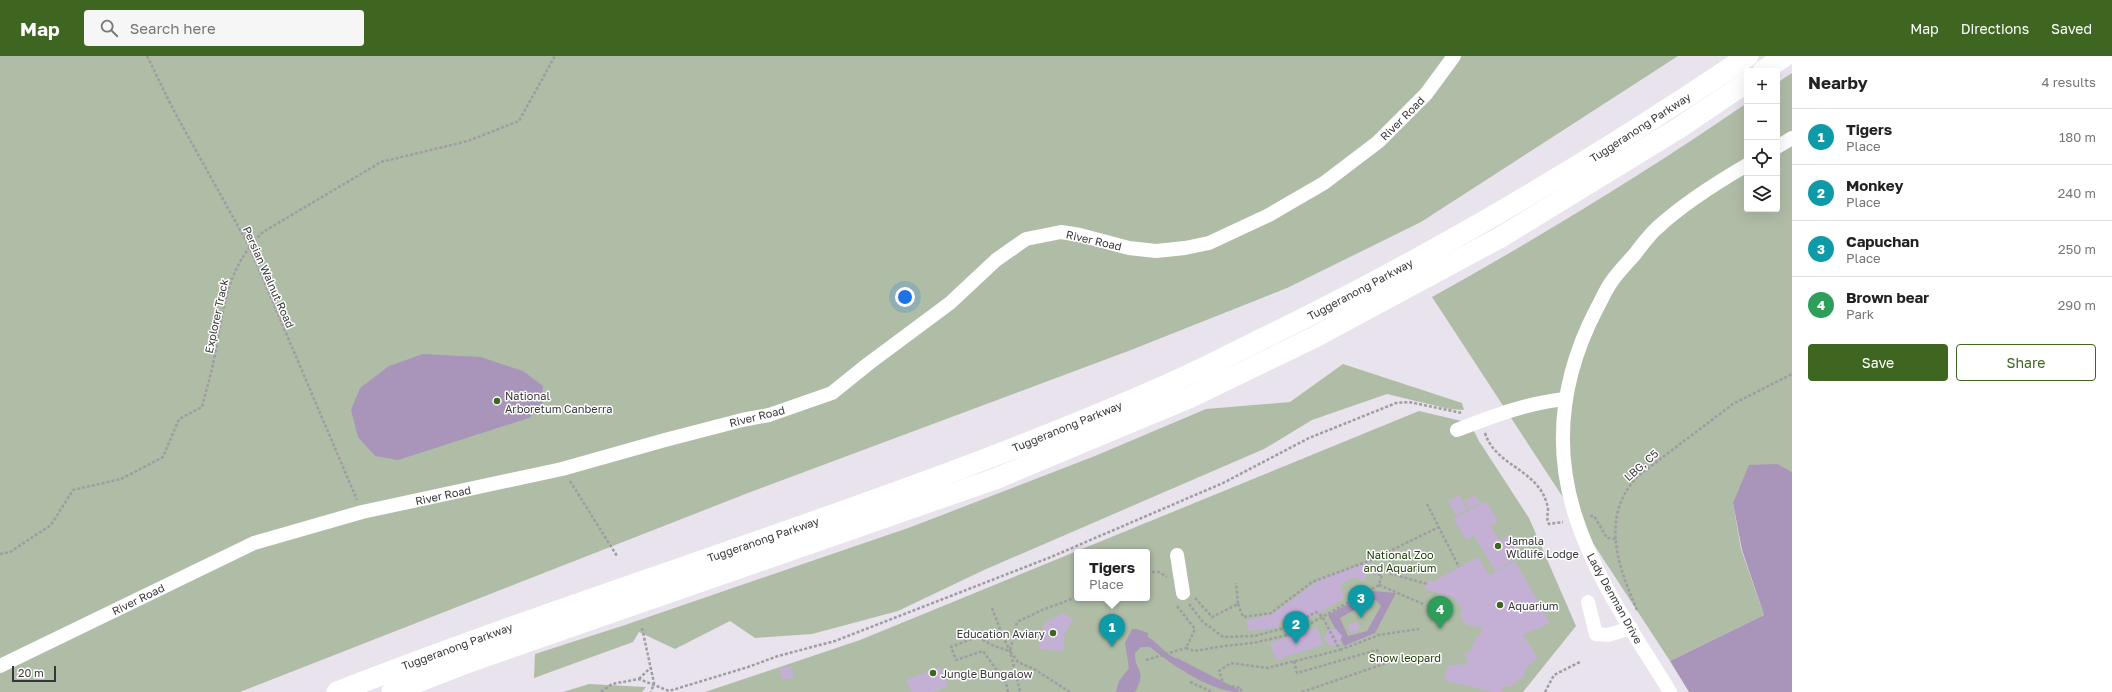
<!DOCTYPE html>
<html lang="en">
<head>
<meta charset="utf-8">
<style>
  :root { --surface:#fff; --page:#f6f6f6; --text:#222; --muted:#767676; --line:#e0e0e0; --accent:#3f6620 }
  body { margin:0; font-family:"Golos Text",sans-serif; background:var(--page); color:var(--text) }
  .controls { position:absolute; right:12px; top:12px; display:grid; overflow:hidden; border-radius:4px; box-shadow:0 4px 16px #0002 }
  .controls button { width:36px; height:36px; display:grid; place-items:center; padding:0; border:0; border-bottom:1px solid var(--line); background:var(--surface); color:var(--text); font:20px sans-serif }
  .scale { position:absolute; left:12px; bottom:10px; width:44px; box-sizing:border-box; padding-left:4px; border:2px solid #373639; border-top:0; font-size:11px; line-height:14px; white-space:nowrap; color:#373639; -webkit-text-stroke:3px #fff; paint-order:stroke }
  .you { position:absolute; left:905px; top:241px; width:14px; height:14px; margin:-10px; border:3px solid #fff; border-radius:50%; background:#1a73e8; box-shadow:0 0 0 6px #1a73e833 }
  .badge { display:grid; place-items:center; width:26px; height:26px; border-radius:50%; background:var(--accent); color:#fff; font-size:13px; font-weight:700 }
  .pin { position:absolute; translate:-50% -33px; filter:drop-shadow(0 1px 2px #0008) }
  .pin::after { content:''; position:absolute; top:21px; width:14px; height:12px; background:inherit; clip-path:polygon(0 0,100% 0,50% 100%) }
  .popup { position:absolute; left:1074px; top:493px; width:76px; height:52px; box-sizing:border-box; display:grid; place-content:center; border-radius:4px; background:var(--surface); filter:drop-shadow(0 1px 3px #0005); font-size:13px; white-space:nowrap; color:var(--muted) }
  .popup b { font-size:15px; color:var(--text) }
  .popup::after { content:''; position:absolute; left:50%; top:100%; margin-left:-8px; border:8px solid transparent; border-top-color:var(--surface) }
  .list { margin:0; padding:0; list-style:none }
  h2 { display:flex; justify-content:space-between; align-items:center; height:52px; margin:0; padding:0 16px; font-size:17px }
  h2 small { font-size:13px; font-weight:400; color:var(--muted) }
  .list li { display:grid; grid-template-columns:26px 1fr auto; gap:12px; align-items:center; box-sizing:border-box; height:56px; padding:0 16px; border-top:1px solid var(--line) }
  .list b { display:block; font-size:15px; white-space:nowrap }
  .list p { margin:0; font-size:13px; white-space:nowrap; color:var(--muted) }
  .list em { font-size:13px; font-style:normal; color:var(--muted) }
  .actions { display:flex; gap:8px; padding:12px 16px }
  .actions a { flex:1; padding:9px 0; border:1px solid var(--accent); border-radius:4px; text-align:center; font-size:14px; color:var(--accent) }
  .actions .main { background:var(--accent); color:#fff }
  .icon { flex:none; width:22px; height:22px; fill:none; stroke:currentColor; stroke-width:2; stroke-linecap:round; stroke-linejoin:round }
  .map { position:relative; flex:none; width:1792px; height:636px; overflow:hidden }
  header { display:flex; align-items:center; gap:24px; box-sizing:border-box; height:56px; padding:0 20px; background:var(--accent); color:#fff }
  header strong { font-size:19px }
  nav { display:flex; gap:22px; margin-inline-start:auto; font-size:14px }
  .search { width:280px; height:36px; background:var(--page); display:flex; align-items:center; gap:10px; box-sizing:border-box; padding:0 14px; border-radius:4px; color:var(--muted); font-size:15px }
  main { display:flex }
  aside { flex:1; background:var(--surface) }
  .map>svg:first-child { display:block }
  .green { fill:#afbda7; fill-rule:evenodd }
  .water { fill:#a995b9; fill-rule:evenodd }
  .building { fill:#c4b0d4 }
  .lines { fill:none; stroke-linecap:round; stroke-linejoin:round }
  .path { stroke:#9f9ca2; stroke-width:2.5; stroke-dasharray:3 2; stroke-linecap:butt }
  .minor { stroke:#fff; stroke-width:14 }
  .highway { stroke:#fff; stroke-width:21 }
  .poi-dot { fill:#3f6620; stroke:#fff; stroke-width:1.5 }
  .labels { text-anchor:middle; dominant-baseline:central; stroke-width:3; stroke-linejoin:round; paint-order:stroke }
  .street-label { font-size:11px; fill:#373639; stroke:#fff }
  .poi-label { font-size:11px; fill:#373639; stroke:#fff; text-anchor:start }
  .park-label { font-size:11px; fill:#213e08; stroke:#fff }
</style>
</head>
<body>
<header>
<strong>Map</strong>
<div class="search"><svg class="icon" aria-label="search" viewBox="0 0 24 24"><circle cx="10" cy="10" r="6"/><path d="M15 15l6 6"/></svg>Search here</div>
<nav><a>Map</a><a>Directions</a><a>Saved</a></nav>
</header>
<main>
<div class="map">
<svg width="1792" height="636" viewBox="0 0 1792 636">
  <rect width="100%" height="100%" fill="#e8e3ec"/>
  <!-- green -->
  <g class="green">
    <path d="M0 0H1678L1421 166 1287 232 1131 294 748 437 240 636H0Z"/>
    <path d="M1792 17V422L1733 447 1741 493 1764 559 1670 605 1432 241C1540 181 1645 117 1747 47V153H1777V27Z"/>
    <path d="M1343 308 1462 347 1464 354 1449 353 1387 338 1312 364 1264 393 984 514 898 555 812 578 755 582 730 565 675 593 639 576 633 586 534 622 535 598 625 569 911 471 1095 400 1206 353 1290 346Z"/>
    <path d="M1419 355 1470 367 1479 385 1529 462 1576 570 1523 636H705L860 584ZM1077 496H1147V542H1077Z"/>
    <path d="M589 628 646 631 642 636H563Z"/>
  </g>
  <!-- water -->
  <g class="water">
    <path d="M423 298 481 301 523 315 543 330 542 351 529 362 398 404 375 400 358 381 351 354 360 332 389 310Z"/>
    <path d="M1777 408 1792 416V636H1689L1670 605 1764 559 1742 494 1733 447 1749 409Z"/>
    <path d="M1372 535 1396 537 1375 577 1344 590 1328 559ZM1376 544 1381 550 1367 575 1348 580 1340 562 1368 546Z"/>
    <path d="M1132 573H1137L1148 577V581C1159 587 1167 601 1179 603L1239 634 1238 636C1212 636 1170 608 1150 591H1141L1135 597C1134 615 1148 614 1135 636H1116L1119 625 1129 612 1125 587Z"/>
  </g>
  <!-- building -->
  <g class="building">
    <path d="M1459 439 1467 454 1456 460 1448 445Z"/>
    <path d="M1475 439 1480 447 1469 453 1464 445Z"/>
    <path d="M1486 445 1498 465 1490 470 1500 485 1509 479 1521 499 1495 515 1474 479 1466 484 1454 463Z"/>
    <path d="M1478 501 1489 519 1515 505 1550 567 1523 579 1538 603 1527 610 1523 621 1510 631 1504 630 1502 636H1493L1444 624 1448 609 1456 610V608L1463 609 1468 606 1464 598 1471 595 1476 580 1479 581 1482 573 1479 569 1475 571 1465 568 1459 557 1463 555 1455 542 1425 533 1428 524 1432 526Z"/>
    <path d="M1366 507 1371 508 1364 525 1355 521 1341 528 1344 542 1296 571 1291 565 1282 563 1279 571 1249 575 1247 564 1271 559 1319 524Z"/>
    <path d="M1063 557 1074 564 1065 575 1063 595 1039 593 1040 578 1046 566Z"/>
    <path d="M1357 566 1360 573 1351 577 1348 569Z"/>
    <path d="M1317 571 1323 589 1276 604 1270 587Z"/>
    <path d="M1336 573 1342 580 1339 588 1330 590 1324 583 1328 574Z"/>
    <path d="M791 610 794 621 783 624 779 613Z"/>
    <path d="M940 611 948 630 932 636H911L906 624Z"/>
  </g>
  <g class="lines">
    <!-- path -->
    <g class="path">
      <path d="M147 0 174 55 249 190 357 444"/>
      <path d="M1485 377C1494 405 1523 410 1540 433 1544 439 1547 446 1548 453 1548 459 1546 463 1549 468L1563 466"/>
      <path d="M570 425 617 500"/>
      <path d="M1427 448 1459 511"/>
      <path d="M1590 460H1594L1607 482 1616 483"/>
      <path d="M0 498 10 496 51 469 73 434 121 423 163 401 179 363 202 351C206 335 211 319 214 303 224 254 225 213 263 176L381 106 468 85 519 65 555 0"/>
      <path d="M1147 516H1159L1167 521"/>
      <path d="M1379 529 1423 548"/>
      <path d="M1195 542 1212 561 1238 548 1236 527"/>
      <path d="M1189 548 1203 566 1223 581 1255 580 1291 570 1316 556 1322 560 1340 594 1267 612 1231 607 1219 615 1224 629 1241 632V636"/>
      <path d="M1238 548 1243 561 1271 557 1312 526 1371 504 1439 471"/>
      <path d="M1177 550 1195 573 1186 592 1194 595 1224 590 1253 587 1292 578 1379 529 1382 519 1370 516 1371 512 1427 528"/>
      <path d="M992 552 1003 581 1010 595 1020 636"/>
      <path d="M1637 554C1617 508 1600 460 1638 420L1733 348 1792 318"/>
      <path d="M642 572 654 627 651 636"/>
      <path d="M1340 594 1379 579 1419 573"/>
      <path d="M1146 604 1186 592"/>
      <path d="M1294 605 1297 617 1377 594 1384 608 1302 636"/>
      <path d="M639 623 650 612"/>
      <path d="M1190 626 1212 636"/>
      <path d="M601 636 612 628 639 623 669 635 748 611 778 600 835 585 1051 501 1223 427 1309 382 1396 347 1409 346 1462 357"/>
      <path d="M1008 636 1006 627 983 595 956 604 951 591 977 581 994 590 1010 595"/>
      <path d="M1070 636 1034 613 1018 606 1010 595 1017 566 1042 554 1077 541"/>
      <path d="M1545 636 1554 619 1580 606"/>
    </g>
    <!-- minor -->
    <g class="minor">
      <path d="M1777 91 1792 82"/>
      <path d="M1457 374C1493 360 1527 347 1565 343"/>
      <path d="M1177 499 1183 537"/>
      <path d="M1588 546 1596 578 1608 579 1631 572"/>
      <path d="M0 610 254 487 362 456 562 413 665 384 742 364 769 359 832 337 868 308 950 247 996 204 1026 183 1061 176 1080 179 1129 192 1156 195 1185 192 1209 187 1269 159 1324 127 1378 86 1426 38 1454 0"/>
      <path d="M1670 636C1636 580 1596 524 1576 462 1552 389 1562 319 1597 252 1602 243 1606 233 1612 225 1619 215 1627 207 1635 198 1642 189 1649 179 1657 172 1684 147 1716 127 1747 109"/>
    </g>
    <!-- highway -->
    <g class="highway">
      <path d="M1763 15 1785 0"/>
      <path d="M337 636C613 528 900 447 1171 327 1205 312 1237 295 1270 279 1436 198 1594 104 1748 0"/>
      <path d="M392 636 469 606 995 423 1191 341 1315 281 1501 181 1679 72 1747 26"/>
    </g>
  </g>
  <!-- markers -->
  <g class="poi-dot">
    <circle cx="497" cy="345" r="4"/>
    <circle cx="1498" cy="490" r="4"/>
    <circle cx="1500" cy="549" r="4"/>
    <circle cx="1053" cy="577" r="4"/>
    <circle cx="933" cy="617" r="4"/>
  </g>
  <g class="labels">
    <!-- street labels -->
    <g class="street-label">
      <text transform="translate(1402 62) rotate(-45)">River Road</text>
      <text transform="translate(1640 71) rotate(-33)">Tuggeranong Parkway</text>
      <text transform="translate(1094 184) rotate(13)">River Road</text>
      <text transform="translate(269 221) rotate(66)">Persian Walnut Road</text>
      <text transform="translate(1360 233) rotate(-28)">Tuggeranong Parkway</text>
      <text transform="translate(216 260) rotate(-78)">Explorer Track</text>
      <text transform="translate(757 360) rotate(-14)">River Road</text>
      <text transform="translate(1067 370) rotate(-22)">Tuggeranong Parkway</text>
      <text transform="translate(1641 409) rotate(-41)">LBG, C5</text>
      <text transform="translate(443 439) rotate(-12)">River Road</text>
      <text transform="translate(763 483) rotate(-19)">Tuggeranong Parkway</text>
      <text transform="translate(1615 542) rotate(61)">Lady Denman Drive</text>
      <text transform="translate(138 543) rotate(-26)">River Road</text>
      <text transform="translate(457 590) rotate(-20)">Tuggeranong Parkway</text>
    </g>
    <!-- poi labels -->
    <g class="poi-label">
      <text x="505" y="339">National<tspan x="505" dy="13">Arboretum Canberra</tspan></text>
      <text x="1506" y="484">Jamala<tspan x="1506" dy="13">Wldlife Lodge</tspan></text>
      <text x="1508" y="549">Aquarium</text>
      <text x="1045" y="577" text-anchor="end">Education Aviary</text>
      <text x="941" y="617">Jungle Bungalow</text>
    </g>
    <!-- park labels -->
    <g class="park-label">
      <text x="1400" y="498">National Zoo<tspan x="1400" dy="13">and Aquarium</tspan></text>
      <text x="1405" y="601">Snow leopard</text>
    </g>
  </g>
</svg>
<div class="controls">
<button>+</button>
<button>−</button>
<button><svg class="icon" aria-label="locate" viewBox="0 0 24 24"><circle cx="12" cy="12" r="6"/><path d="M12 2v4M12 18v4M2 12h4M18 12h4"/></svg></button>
<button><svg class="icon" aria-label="layers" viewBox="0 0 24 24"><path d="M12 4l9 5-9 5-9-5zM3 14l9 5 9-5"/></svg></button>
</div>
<div class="scale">20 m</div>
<div class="you"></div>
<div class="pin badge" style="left:1112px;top:591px;background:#0f9aa8">1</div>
<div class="popup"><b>Tigers</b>Place</div>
<div class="pin badge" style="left:1296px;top:588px;background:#0f9aa8">2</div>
<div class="pin badge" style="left:1361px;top:562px;background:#0f9aa8">3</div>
<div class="pin badge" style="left:1440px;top:573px;background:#2e9e5b">4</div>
</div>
<aside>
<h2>Nearby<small>4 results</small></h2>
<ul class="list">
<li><span class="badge" style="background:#0f9aa8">1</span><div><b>Tigers</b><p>Place</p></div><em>180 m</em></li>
<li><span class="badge" style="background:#0f9aa8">2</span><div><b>Monkey</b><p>Place</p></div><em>240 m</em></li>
<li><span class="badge" style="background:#0f9aa8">3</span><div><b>Capuchan</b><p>Place</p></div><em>250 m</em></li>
<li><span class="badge" style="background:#2e9e5b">4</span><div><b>Brown bear</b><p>Park</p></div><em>290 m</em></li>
</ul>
<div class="actions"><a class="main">Save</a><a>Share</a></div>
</aside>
</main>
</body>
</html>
